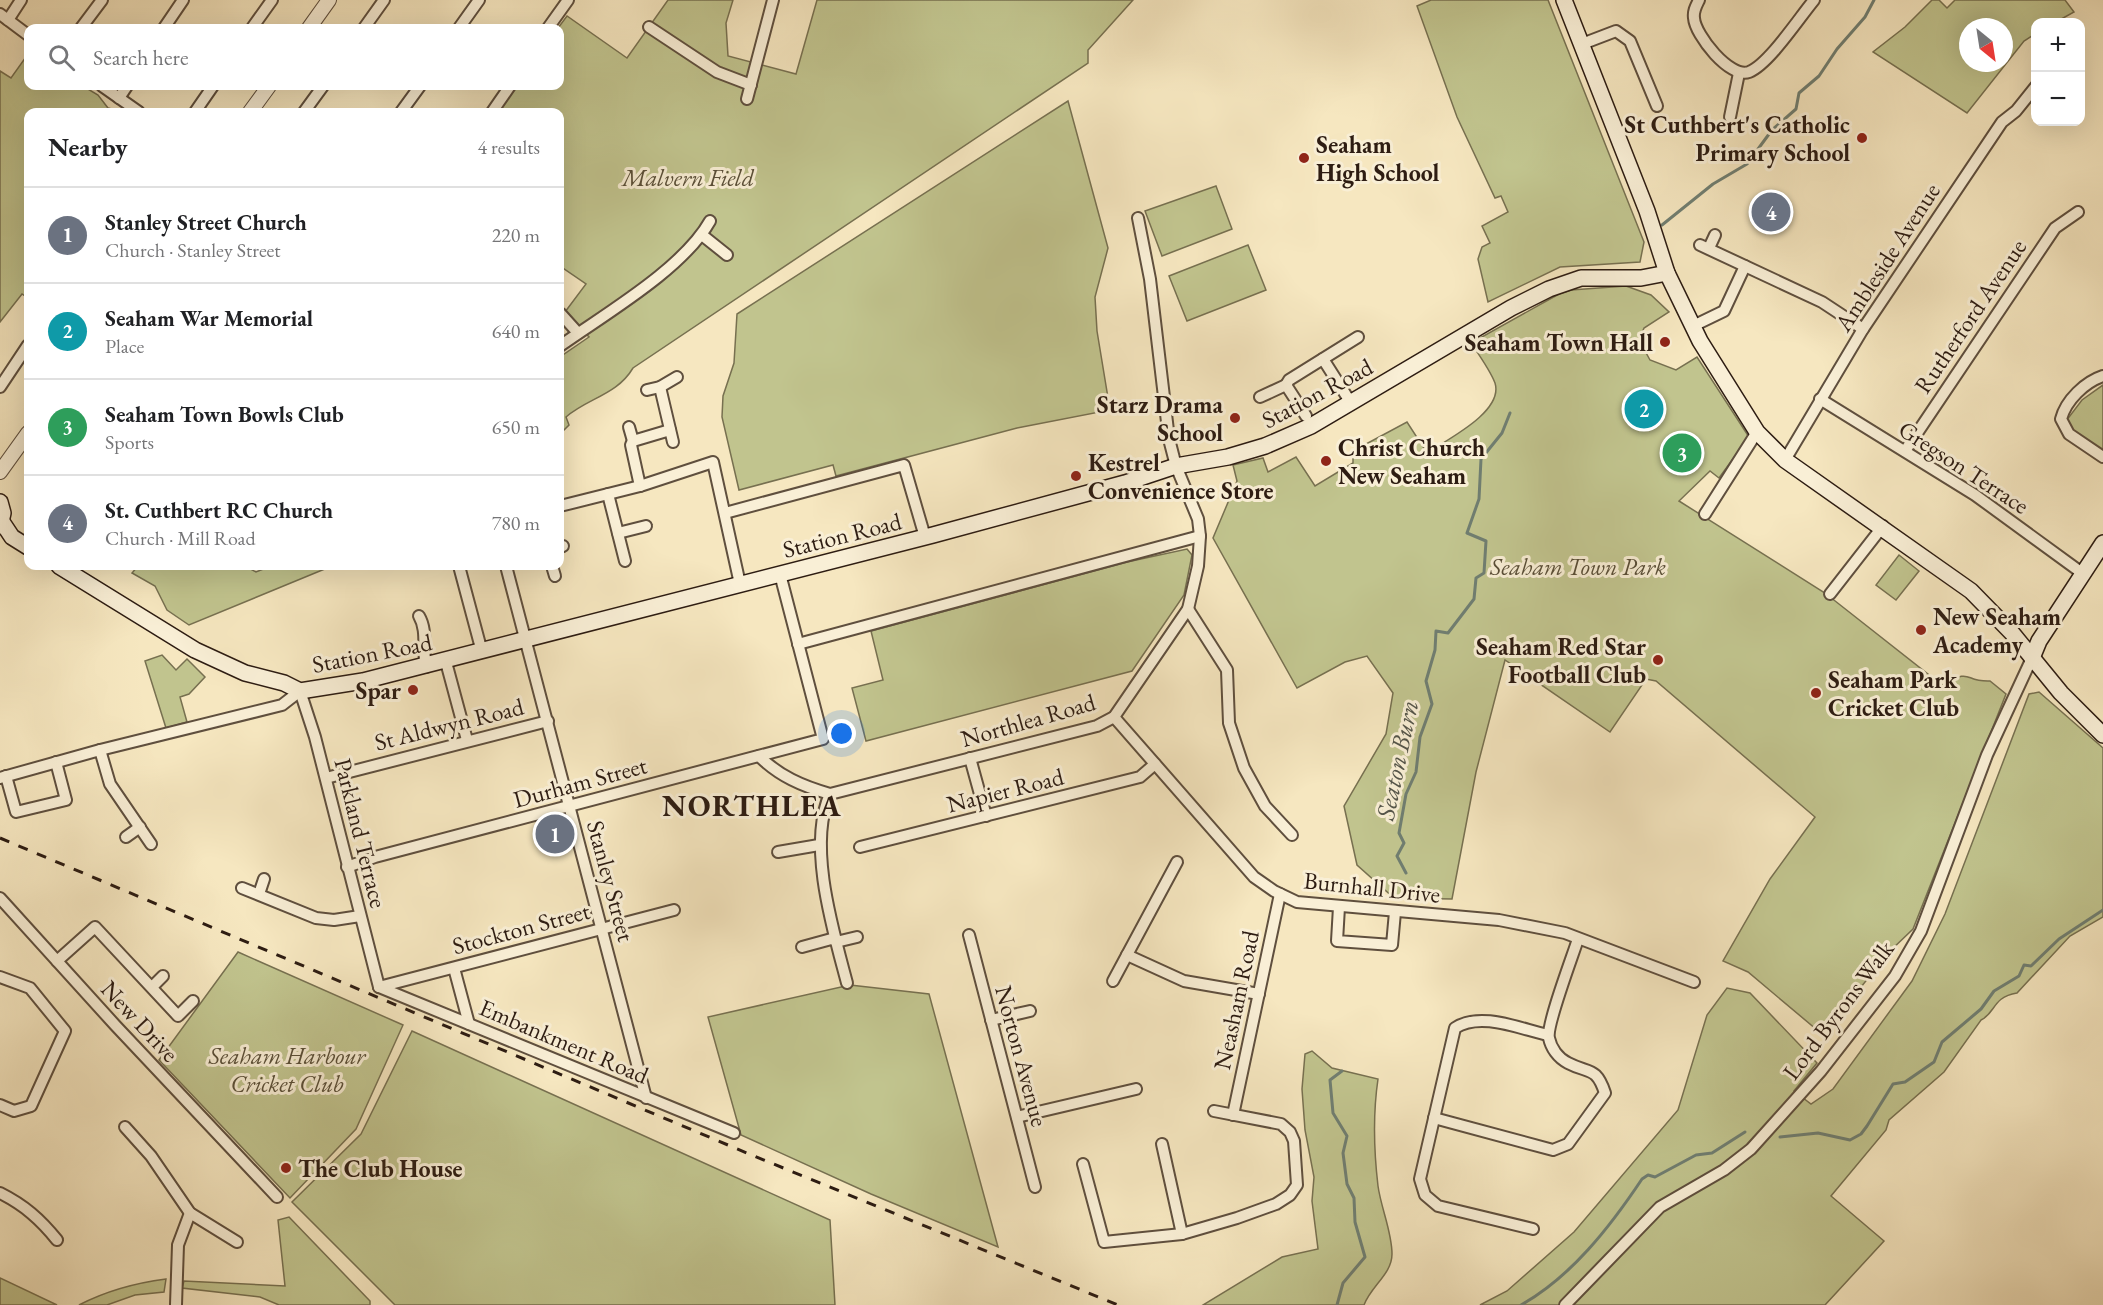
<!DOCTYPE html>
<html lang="en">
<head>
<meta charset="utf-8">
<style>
  :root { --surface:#fff; --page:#f2f2f2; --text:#202124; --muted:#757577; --line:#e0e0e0; --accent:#7c3aed }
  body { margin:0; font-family:"EB Garamond",serif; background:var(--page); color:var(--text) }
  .controls { position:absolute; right:18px; top:18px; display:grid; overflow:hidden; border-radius:12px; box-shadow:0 6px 24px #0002 }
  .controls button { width:54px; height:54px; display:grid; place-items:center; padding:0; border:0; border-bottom:2px solid var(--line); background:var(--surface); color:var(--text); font:30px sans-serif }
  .compass { position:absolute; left:1959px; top:18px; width:54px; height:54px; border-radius:50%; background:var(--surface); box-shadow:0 6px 24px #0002; rotate:150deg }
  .you { position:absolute; left:842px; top:734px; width:21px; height:21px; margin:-15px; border:4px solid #fff; border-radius:50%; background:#1a73e8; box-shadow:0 0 0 9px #1a73e833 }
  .badge { display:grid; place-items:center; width:39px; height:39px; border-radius:50%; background:var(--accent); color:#fff; font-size:20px; font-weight:700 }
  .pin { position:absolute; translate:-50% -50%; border:3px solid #fff; box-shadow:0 2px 6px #0006 }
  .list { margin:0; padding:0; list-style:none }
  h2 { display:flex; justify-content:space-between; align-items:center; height:78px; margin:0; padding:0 24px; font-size:26px }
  h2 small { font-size:20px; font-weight:400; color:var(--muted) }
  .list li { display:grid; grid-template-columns:39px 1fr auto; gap:18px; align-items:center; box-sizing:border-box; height:96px; padding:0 24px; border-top:2px solid var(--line) }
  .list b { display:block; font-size:22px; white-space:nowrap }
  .list p { margin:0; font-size:20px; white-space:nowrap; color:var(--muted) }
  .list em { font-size:20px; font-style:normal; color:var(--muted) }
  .icon { flex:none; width:33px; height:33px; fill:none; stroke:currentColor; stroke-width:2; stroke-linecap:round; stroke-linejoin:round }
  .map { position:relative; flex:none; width:2103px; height:1305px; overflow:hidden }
  .search { position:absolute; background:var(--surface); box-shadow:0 6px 24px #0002; left:24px; top:24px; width:540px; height:66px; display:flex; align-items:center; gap:15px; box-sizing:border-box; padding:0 21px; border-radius:12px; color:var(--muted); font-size:22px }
  .panel { position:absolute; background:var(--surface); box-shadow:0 6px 24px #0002; left:24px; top:108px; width:540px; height:462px; border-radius:12px }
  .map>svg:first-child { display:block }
  .green { fill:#c1c48e; stroke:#777050; stroke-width:1.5; fill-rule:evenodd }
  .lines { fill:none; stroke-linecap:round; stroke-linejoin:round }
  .stream { stroke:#707e71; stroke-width:3 }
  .minor-casing { stroke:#5f4f3e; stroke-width:14 }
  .tertiary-casing { stroke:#5f4f3e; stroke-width:16 }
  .secondary-casing { stroke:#2d1c12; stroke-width:18 }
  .minor { stroke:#f9efd6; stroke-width:10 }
  .tertiary { stroke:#f9efd6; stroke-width:14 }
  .secondary { stroke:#f9efd6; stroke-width:15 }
  .rail { stroke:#2d1c12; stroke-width:3; stroke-dasharray:10 10; stroke-linecap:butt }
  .poi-dot { fill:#8f2418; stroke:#f9efd6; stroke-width:2 }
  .labels { text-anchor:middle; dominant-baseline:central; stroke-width:6; stroke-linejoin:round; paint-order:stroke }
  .poi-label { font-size:24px; font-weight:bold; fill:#2d1c12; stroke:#f9efd6; text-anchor:start }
  .park-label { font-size:24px; font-style:italic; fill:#594e37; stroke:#f9efd6 }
  .street-label { font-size:24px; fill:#2d1c12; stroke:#f9efd6 }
  .water-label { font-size:26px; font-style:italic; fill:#54554a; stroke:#f9efd6 }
  .district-label { font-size:30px; font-weight:bold; letter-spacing:1.5px; fill:#2d1c12; stroke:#f9efd6 }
</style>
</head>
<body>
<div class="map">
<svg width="2103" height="1305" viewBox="0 0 2103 1305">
  <rect width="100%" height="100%" fill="#f6e7c0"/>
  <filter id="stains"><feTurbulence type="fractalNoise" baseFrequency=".00333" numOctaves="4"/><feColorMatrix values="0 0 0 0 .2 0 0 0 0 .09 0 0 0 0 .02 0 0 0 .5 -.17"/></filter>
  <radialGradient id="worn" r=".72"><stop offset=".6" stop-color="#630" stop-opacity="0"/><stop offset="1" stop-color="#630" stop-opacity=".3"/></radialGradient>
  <!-- green -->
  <g class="green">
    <path d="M668 0H733L726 23 728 56 796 74 817 0H1133L1088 50V63L633 368C617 395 588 398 566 417L569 425 560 434V357L589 337 565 312 586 284 560 266V112H498L517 86H560L558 28 567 16 627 58Z"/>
    <path d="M1431 0H1548L1644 242 1640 262 1560 267 1488 302 1478 259 1482 247 1490 243 1482 226 1508 212 1501 196 1495 198 1457 117 1417 6Z"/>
    <path d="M1932 0H1939L1947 8 1955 0H2065L2074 12 2056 22H2036L2035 34 2024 41 1967 113 1873 52 1905 27ZM1968 27H2004V63H1968Z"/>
    <path d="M28 54V86H83L98 95 108 108 123 112H28V298L22 294 0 322V71L11 78Z"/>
    <path d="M1068 101 1108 248 1095 297 1097 331 1110 410 1017 428 836 476 833 465 739 490 722 417 723 396 734 363 737 314Z"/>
    <path d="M1216 186 1232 229 1162 256 1145 211Z"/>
    <path d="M1248 245 1266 290 1187 321 1169 276Z"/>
    <path d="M1626 286 1651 295 1669 312 1644 328 1639 340 1650 360 1676 370 1697 357 1749 437 1719 478 1710 471 1679 501 1825 593 1942 685C1974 667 1962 682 1990 681L2006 694 1913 929 1888 953 1823 1035 1748 972 1723 961 1770 879 1815 817 1656 681 1646 679 1610 732 1505 660 1476 772 1452 899 1394 898 1357 865 1344 806 1386 734 1393 693 1367 656 1345 662 1297 688 1213 538 1237 481 1233 465 1263 458 1268 472 1296 457 1315 486 1353 463V451L1407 422 1427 453C1446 440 1504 412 1495 383 1490 370 1479 355 1471 343L1559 294 1571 290Z"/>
    <path d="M2103 385V452L2074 433 2066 421 2082 400Z"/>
    <path d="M1187 549 1192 555 1184 595 1132 671 866 741 852 688 883 680 871 631 1127 562Z"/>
    <path d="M1899 555 1919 571 1896 600 1876 585Z"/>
    <path d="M138 566H245L256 572 271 566H332L189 625 167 610 155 586 132 573Z"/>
    <path d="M162 655 176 670 187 659 205 677 189 694 180 697 187 722 166 728 145 661Z"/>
    <path d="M2039 692 2103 748V917L2070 936 2017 993C1992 997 1996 1013 1981 1020L1944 1072 1889 1120 1886 1130 1831 1196 1884 1241 1825 1305H1480L1507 1291 1574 1232 1678 1110 1707 1015 1727 988 1750 993 1817 1063 1794 1091 1811 1104 1833 1089 1912 981 1945 914 2029 694Z"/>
    <path d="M238 952 403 1025 356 1129 290 1198 159 1060Z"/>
    <path d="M850 985 929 994 998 1247 871 1194 741 1135 708 1017Z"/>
    <path d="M412 1031 830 1220 835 1305H395L292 1202 361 1134Z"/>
    <path d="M1312 1051 1332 1068 1378 1079C1373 1113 1374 1152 1378 1186 1381 1208 1392 1232 1392 1254 1392 1274 1371 1286 1364 1305H1203L1282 1257 1318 1249 1312 1201 1314 1177 1305 1130 1302 1089 1305 1054Z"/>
    <path d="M289 1217 370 1301V1305H279L260 1297 182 1288 184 1281 285 1286 278 1220Z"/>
    <path d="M0 1278 57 1305H0Z"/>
    <path d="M166 1279 164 1292 135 1295 107 1305H79C106 1291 135 1283 166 1279Z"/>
  </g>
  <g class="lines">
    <!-- stream -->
    <g class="stream">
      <path d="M1662 225 1713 184 1747 164 1772 130 1796 109 1799 93 1819 76 1837 49 1865 17 1874 0"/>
      <path d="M1406 873 1397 856 1404 843 1399 833 1406 794 1416 772 1420 737 1432 704 1426 681 1435 650 1436 631 1448 633 1474 599 1476 578 1484 573 1486 541 1467 533 1479 499 1481 459 1502 433 1510 413"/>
      <path d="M1780 1137 1818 1133 1850 1140 1861 1134 1867 1126 1893 1084 1905 1082 1934 1062 1942 1042 1981 1009 1994 991 2019 976 2024 965 2031 966 2059 939 2103 910"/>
      <path d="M1337 1305 1343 1283 1365 1257 1355 1222 1354 1198 1347 1184 1343 1153 1347 1136 1333 1113 1330 1080 1342 1071"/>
      <path d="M1521 1305C1571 1277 1610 1227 1642 1179L1648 1175 1655 1177 1696 1155 1712 1153 1745 1132"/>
    </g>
    <defs>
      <g id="minor">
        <path d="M1699 0C1696 6 1693 11 1694 18 1695 35 1730 79 1749 72 1769 64 1799 18 1814 0"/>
        <path d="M0 14 28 35"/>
        <path d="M8 20 21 0"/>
        <path d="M649 27 717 72 751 85"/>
        <path d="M81 28 102 0"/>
        <path d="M164 28 183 0"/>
        <path d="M252 28 272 0"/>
        <path d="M364 28 384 0"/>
        <path d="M459 28 479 0"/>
        <path d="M548 28 568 0"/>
        <path d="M1582 44 1616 31 1630 41 1657 106"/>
        <path d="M102 86 139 112"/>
        <path d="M119 98 127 86"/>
        <path d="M747 99 773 0"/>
        <path d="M195 112 213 86"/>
        <path d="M304 112 323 86"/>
        <path d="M401 112 420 86"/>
        <path d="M492 112 510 86"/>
        <path d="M1730 117 1739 73"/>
        <path d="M702 235 727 255"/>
        <path d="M1700 245 1822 302 1863 329"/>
        <path d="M1709 248 1715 235"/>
        <path d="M560 313 578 333"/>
        <path d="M1693 326 1724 311 1745 266"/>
        <path d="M560 346C605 314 683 269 710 221"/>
        <path d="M1323 359 1351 403"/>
        <path d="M2103 376C2085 382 2066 400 2061 419L2069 434 2103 457"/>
        <path d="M1286 385 1289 380 1358 337"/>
        <path d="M0 387 28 345"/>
        <path d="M660 387 673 442"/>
        <path d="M647 390 660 387 677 377"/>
        <path d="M1260 397 1286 385 1306 416"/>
        <path d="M1820 399 1975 495 2082 573"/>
        <path d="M629 427 633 441"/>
        <path d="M1905 451 2055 228 2078 212"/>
        <path d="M1785 460 1863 329 2002 122 2016 111 2036 86"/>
        <path d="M640 486 631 445 633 441 670 430"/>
        <path d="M608 494 625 561"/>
        <path d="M560 506 640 486 713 462 740 584"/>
        <path d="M725 513 904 465 925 537"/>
        <path d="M1705 514 1757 432"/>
        <path d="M618 533 646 526"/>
        <path d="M560 547 563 546"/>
        <path d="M459 566 482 652"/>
        <path d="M506 566 646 1098"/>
        <path d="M552 566 555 576"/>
        <path d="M1830 594 1883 526"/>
        <path d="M1188 609 1227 670 1229 723 1244 768 1265 806 1292 835"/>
        <path d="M419 616C428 631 422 650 426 667"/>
        <path d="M798 644 1200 536"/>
        <path d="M446 662 467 740"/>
        <path d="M1114 717 1254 877 1274 891 1297 902 1499 920 1565 933 1694 982"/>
        <path d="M100 750 110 784 151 844"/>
        <path d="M759 756C779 776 802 786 830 794L1097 726 1114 717 1188 609 1198 566 1200 536 1198 519 1176 466 1169 439 1150 279 1138 218"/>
        <path d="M970 758 986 816"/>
        <path d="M6 776 16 812 66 800 56 762"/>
        <path d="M0 778 100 750 282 705 300 691 315 737 379 987"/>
        <path d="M326 778 548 721"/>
        <path d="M830 794C807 845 833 930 847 983"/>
        <path d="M126 837 140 827"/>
        <path d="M860 847 1140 777 1155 764"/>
        <path d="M778 852 819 845"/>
        <path d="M347 867 375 857 823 739 780 574"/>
        <path d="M242 888 316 918 334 920 360 916"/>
        <path d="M259 894 264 879"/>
        <path d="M0 898 115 1025 277 1197"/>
        <path d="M1339 907 1337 941 1392 945 1395 912"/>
        <path d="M969 935 1035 1187"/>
        <path d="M836 942 857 937"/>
        <path d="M802 947 835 938"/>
        <path d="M1127 955 1184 981 1259 994"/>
        <path d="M57 961 95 927 178 1016 193 1001"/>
        <path d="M454 968 469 1024"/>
        <path d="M0 977 30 988 65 1031 31 1106 14 1111 0 1105"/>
        <path d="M1113 981 1177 862"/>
        <path d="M152 987 163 976"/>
        <path d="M379 987 734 1133"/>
        <path d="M379 987 674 910"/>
        <path d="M991 1020 1030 1011"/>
        <path d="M1233 1115 1280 894"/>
        <path d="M1017 1117 1136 1089"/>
        <path d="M1434 1118 1553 1150 1568 1144 1605 1093C1596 1066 1589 1074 1568 1063 1558 1058 1551 1048 1549 1038 1546 1026 1573 955 1578 939"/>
        <path d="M125 1127 151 1156 190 1213 237 1242"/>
        <path d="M1162 1144 1182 1234"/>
        <path d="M1083 1164 1104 1242 1182 1234 1237 1218 1276 1204 1290 1195 1297 1185 1294 1141 1290 1132 1281 1124 1214 1111"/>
        <path d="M0 1193C24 1205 40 1219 57 1240"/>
        <path d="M1533 1229 1438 1206 1425 1195 1420 1179 1455 1028C1481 1011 1520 1029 1548 1035"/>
        <path d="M176 1305 178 1245 190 1213"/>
        <path d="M1565 1305 1660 1207 1724 1170 1751 1149 1821 1071 1895 976 1921 931 1987 755 2032 658"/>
      </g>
      <g id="tertiary">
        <path d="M309 28 329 0"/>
        <path d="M250 112 269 86"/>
        <path d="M0 472 28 433"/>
      </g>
      <g id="secondary">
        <path d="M1564 0 1647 211 1667 273 1700 341 1757 432 1785 460 1971 591 2012 633 2061 693 2103 735"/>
        <path d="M0 502 3 513 0 526"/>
        <path d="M2 522 12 537 28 547"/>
        <path d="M59 566 195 650 245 673 284 683 300 691 363 681 933 535 1125 483 1176 466 1228 457 1265 446 1311 426 1511 308 1549 289 1581 278H1641L1667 273"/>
        <path d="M2032 658 2039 641 2103 543"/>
      </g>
    </defs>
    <!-- minor casing -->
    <use href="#minor" class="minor-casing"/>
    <!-- tertiary casing -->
    <use href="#tertiary" class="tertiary-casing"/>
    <!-- secondary casing -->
    <use href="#secondary" class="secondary-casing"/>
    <!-- minor -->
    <use href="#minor" class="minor"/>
    <!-- tertiary -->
    <use href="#tertiary" class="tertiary"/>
    <!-- secondary -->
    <use href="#secondary" class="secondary"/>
    <!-- rail -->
    <path class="rail" d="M0 838 754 1156 1118 1305"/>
  </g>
  <!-- markers -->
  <g class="poi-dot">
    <circle cx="1862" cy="138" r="6"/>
    <circle cx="1304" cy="158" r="6"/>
    <circle cx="1665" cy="342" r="6"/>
    <circle cx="1235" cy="418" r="6"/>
    <circle cx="1326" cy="461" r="6"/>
    <circle cx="1076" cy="476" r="6"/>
    <circle cx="1921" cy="630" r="6"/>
    <circle cx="1658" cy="660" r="6"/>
    <circle cx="413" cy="690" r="6"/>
    <circle cx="1816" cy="693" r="6"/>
    <circle cx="286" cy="1168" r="6"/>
  </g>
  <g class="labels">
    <!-- poi labels -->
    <g class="poi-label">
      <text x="1850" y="124" text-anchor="end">St Cuthbert's Catholic<tspan x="1850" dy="28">Primary School</tspan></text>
      <text x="1316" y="144">Seaham<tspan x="1316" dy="28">High School</tspan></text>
      <text x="1653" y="342" text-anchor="end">Seaham Town Hall</text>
      <text x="1223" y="404" text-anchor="end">Starz Drama<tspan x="1223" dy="28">School</tspan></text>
      <text x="1338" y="447">Christ Church<tspan x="1338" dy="28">New Seaham</tspan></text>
      <text x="1088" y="462">Kestrel<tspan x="1088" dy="28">Convenience Store</tspan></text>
      <text x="1933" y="616">New Seaham<tspan x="1933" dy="28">Academy</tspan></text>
      <text x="1646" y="646" text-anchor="end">Seaham Red Star<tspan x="1646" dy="28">Football Club</tspan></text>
      <text x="1828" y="679">Seaham Park<tspan x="1828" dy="28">Cricket Club</tspan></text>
      <text x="401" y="690" text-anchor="end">Spar</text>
      <text x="298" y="1168">The Club House</text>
    </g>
    <!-- park labels -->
    <g class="park-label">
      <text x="688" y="177">Malvern Field</text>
      <text x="1578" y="566">Seaham Town Park</text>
      <text x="287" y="1055">Seaham Harbour<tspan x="287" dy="28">Cricket Club</tspan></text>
    </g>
    <!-- street labels -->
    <g class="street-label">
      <text transform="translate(1887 257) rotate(-57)">Ambleside Avenue</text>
      <text transform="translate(1970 316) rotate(-56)">Rutherford Avenue</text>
      <text transform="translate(1317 393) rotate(-28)">Station Road</text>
      <text transform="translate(1964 467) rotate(33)">Gregson Terrace</text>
      <text transform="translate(842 535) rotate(-14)">Station Road</text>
      <text transform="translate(372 653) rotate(-11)">Station Road</text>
      <text transform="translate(1028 720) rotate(-16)">Northlea Road</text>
      <text transform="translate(449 724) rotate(-14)">St Aldwyn Road</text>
      <text transform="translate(580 782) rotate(-15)">Durham Street</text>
      <text transform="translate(1005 790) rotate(-14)">Napier Road</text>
      <text transform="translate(361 833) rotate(76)">Parkland Terrace</text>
      <text transform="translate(611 881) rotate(75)">Stanley Street</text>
      <text transform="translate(1372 887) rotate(6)">Burnhall Drive</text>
      <text transform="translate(521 928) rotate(-15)">Stockton Street</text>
      <text transform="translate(1236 1000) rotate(-78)">Neasham Road</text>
      <text transform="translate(1838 1010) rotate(-53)">Lord Byrons Walk</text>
      <text transform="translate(140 1021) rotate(47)">New Drive</text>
      <text transform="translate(564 1041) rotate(23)">Embankment Road</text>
      <text transform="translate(1022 1056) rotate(75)">Norton Avenue</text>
    </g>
    <!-- water labels -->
    <g class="water-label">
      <text transform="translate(1397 760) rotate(-78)">Seaton Burn</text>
    </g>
    <!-- district labels -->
    <g class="district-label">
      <text x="752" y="805">NORTHLEA</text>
    </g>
  </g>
  <rect width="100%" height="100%" filter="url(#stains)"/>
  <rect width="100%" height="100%" fill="url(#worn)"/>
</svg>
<div class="controls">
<button>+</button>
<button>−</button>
</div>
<svg class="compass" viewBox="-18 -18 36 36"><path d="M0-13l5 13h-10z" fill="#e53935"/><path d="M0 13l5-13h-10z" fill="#757577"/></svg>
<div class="you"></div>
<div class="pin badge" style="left:555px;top:834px;background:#6b7280">1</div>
<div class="pin badge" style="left:1644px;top:409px;background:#0f9aa8">2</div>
<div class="pin badge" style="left:1682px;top:453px;background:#2e9e5b">3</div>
<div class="pin badge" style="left:1771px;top:212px;background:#6b7280">4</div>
<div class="search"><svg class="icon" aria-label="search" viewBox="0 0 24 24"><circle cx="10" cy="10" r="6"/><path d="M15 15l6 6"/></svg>Search here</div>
<section class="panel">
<h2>Nearby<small>4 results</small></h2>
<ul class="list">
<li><span class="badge" style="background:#6b7280">1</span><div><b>Stanley Street Church</b><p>Church · Stanley Street</p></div><em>220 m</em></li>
<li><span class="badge" style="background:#0f9aa8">2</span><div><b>Seaham War Memorial</b><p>Place</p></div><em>640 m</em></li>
<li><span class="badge" style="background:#2e9e5b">3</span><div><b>Seaham Town Bowls Club</b><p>Sports</p></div><em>650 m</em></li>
<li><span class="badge" style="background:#6b7280">4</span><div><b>St. Cuthbert RC Church</b><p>Church · Mill Road</p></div><em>780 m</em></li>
</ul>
</section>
</div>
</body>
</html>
